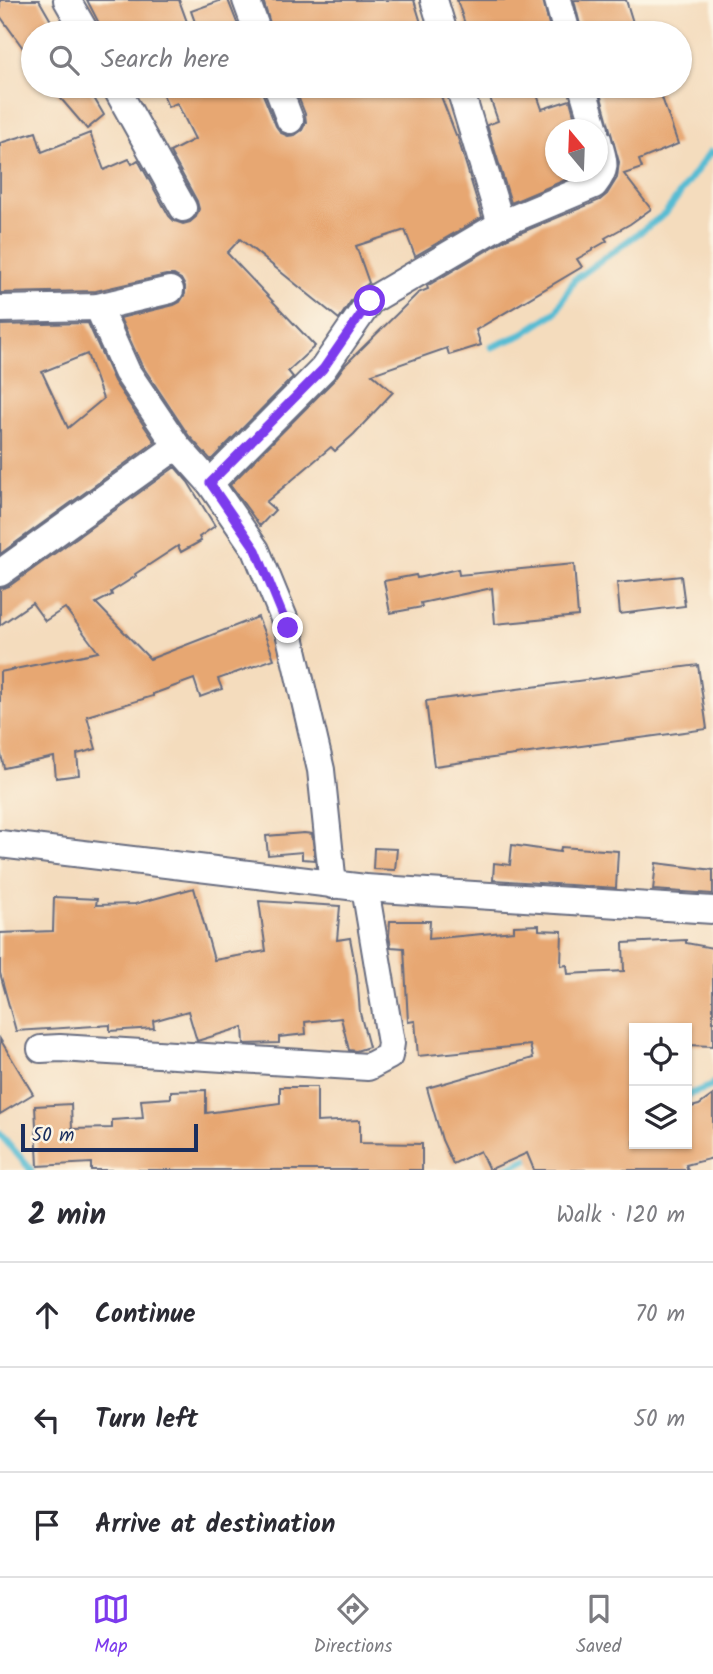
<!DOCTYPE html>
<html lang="en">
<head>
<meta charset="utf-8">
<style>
  :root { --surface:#fff; --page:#f7f7f7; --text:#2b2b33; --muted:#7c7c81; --line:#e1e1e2; --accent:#7c3aed }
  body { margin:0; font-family:Kalam,sans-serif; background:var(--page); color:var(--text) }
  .controls { position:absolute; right:21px; bottom:21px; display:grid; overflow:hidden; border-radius:0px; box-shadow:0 2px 5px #0004 }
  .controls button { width:63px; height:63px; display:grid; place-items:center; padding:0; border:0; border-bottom:2px solid var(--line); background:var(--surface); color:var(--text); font:35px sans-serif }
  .compass { position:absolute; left:545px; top:119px; width:63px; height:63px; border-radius:50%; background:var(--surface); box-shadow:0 2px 5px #0004; rotate:341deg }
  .scale { position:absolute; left:21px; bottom:18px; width:177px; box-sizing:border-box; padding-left:7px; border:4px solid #1b2f5e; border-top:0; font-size:19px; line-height:24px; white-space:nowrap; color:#1b2f5e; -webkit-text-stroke:5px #fcf5e5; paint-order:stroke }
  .stop { position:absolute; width:21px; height:21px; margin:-16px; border:5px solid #7c3aed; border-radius:50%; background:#fff }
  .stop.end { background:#7c3aed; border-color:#fff; box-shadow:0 2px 7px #0008 }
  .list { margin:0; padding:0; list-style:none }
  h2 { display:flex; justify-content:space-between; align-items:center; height:91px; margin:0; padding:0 28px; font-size:30px }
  h2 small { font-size:23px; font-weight:400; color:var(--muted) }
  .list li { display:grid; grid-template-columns:46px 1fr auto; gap:21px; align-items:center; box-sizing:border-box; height:105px; padding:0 28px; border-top:2px solid var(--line) }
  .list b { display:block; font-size:26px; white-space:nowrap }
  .list em { font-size:23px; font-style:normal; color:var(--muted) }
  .icon { flex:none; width:38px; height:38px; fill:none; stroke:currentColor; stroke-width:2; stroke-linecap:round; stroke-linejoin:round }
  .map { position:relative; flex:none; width:713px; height:1170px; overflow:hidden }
  .search { position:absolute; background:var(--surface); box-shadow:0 2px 5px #0004; left:21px; right:21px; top:21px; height:77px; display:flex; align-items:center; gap:18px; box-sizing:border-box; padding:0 24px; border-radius:38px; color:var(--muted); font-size:26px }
  .sheet { height:406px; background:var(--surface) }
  nav { display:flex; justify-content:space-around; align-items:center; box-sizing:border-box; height:98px; border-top:2px solid var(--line); background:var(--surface); font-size:19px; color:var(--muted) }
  nav a { display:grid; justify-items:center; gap:4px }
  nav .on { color:var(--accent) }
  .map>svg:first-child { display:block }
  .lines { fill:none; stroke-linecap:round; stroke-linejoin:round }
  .stream { stroke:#56bcd3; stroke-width:7 }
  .building { fill:#e7a772; fill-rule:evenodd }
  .minor-casing { stroke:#676c7f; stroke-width:30 }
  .minor { stroke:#fff; stroke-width:26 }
  .route { stroke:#7c3aed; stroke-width:9 }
</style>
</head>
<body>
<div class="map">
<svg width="713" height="1170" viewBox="0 0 713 1170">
  <rect width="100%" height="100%" fill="#fcf5e5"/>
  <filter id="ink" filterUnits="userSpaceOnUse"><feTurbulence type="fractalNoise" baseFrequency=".0143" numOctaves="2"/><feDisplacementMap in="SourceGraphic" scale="14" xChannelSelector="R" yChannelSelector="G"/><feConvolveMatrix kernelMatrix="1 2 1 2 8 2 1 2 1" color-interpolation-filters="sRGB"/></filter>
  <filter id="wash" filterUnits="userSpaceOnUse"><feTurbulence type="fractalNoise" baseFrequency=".00686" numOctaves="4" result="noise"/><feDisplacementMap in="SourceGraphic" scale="28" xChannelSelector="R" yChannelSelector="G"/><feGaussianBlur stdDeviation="1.57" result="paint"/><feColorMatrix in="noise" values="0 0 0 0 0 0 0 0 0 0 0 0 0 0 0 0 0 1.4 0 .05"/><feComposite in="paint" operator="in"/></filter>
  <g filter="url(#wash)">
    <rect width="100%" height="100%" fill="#f4dcbd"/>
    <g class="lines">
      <!-- stream -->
      <g class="stream">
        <path d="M492 347 521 335 556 312 574 280 665 214 710 152 713 153"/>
        <path d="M687 1095 712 1086 713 1084"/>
        <path d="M0 1134 31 1170"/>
        <path d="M503 1170 537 1155"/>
      </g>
    </g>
    <g id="blocks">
      <!-- building -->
      <g class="building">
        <path d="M0 0H39L58 33H33V62L0 16Z"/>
        <path d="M87 0H179L187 22 154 33H102L100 25Z"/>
        <path d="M222 0H228L241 33H199L191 11Z"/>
        <path d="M263 0H414L424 33H309L307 25 280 33H273Z"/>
        <path d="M457 0H543L551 33H468Z"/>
        <path d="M574 0H626L635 29 621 33H582Z"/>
        <path d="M50 86H87L104 115 87 129Z"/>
        <path d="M159 86H262V92L276 126 281 133 288 136 295 135 302 130 306 122 305 114 294 86H388L390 92 407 86H437L456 135H457L482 217 415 256 405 230 356 246 369 283 357 292 339 319 240 239 227 253 315 346 288 371 293 377 211 460 189 436 141 364 120 318 174 305 180 302 185 294V286L181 279 174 275H166L96 291 0 293V143L36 132 42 152 90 133 104 170 129 159 132 164 138 160 169 216 174 221 183 224 190 222 196 217 199 209 197 201 170 152 195 139 177 103 168 107Z"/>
        <path d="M486 86H534L542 109 570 100 578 130H556V172H584L511 203 487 125 498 121Z"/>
        <path d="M598 86H658L678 144 639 160 642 168 624 174 651 209 630 224 605 238 607 241 593 249V250L577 259 582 267 476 330 481 345 449 355 447 348 372 374 393 392 354 434 335 451 331 447 266 502 275 510 260 526 230 485 334 380 344 366 418 293 428 289 427 286 508 238 600 200 607 194 617 178 619 162Z"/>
        <path d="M88 323 114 381 155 442 0 554V325ZM87 354 103 399 68 428 42 372Z"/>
        <path d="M175 467 188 482 215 526 199 537 201 541 181 552 178 546 135 574 136 576 111 592 112 595 96 603 150 659 258 617 274 659 218 679 222 689 200 697 194 679 153 694V696L87 716 96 749 77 754 79 775 56 778 54 757 4 768 0 750V672L98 652 65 608 45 621 32 603 0 625V589L9 586Z"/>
        <path d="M574 564 578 616 495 624 492 588 421 603 422 607 390 613 384 581 416 575 417 578 458 569 459 575Z"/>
        <path d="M681 576 685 606 620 614 617 583Z"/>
        <path d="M698 665 707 729 434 766 426 701Z"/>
        <path d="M304 833 312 834 315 860 302 859V852L268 855 266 836Z"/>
        <path d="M512 845 560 852 561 847 618 851 616 888 493 880 494 863 510 865Z"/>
        <path d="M374 848 397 849 395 870 373 869Z"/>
        <path d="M656 863 713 870V894L653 890Z"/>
        <path d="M194 888 214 960 266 951 259 901 340 906 337 940 350 938 357 975 360 1013 369 1047 356 1051 349 1050 341 1018 305 1022 306 1034 279 1037V1043L244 1044 243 1027 197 1041 188 1011 153 1021 154 1028 110 1031V1025L16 1031 0 973V933L53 931 54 897 97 899 96 905 135 904Z"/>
        <path d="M390 921H430L429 939 514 931V926L539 925V930L562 931 561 966 567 965 568 974 624 971 623 943 686 940V943L713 948V1046L687 1045V1028H634V1144H687V1108L699 1105 713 1095V1158L686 1165 688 1170H534L527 1153 489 1170 480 1151 453 1164 442 1140 427 1088 533 1058 530 1045 418 1056 415 1021 408 1022 404 948 391 947 389 936Z"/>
        <path d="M0 1039 33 1094 0 1114Z"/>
        <path d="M280 1087H317V1122L360 1120V1143L422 1144V1170H91V1163L38 1166 35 1106 71 1104 72 1129 112 1128V1120L143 1118 141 1100 171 1098V1091L206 1090V1113L280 1103Z"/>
      </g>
    </g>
  </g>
  <g filter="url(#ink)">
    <use href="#blocks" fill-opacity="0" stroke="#676c7f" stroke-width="2"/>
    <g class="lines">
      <defs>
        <g id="minor">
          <path d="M67 0 86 33"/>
          <path d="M246 0 258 33"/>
          <path d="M434 0 444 33"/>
          <path d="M558 0 567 33"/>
          <path d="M115 86 183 208"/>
          <path d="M277 86 290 120"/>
          <path d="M459 86 501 224"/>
          <path d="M582 86 595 130"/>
          <path d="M98 307 127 372 177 446 210 483 256 550 288 628 321 770 333 885"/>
          <path d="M0 309 98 307 170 290"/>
          <path d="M210 483 323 369 370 301 501 224 594 185C609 166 603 161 598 140"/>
          <path d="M0 573 177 446"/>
          <path d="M0 844 365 888 713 910"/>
          <path d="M41 1049 60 1048 368 1067 389 1056 391 1043 365 888"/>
        </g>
      </defs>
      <!-- minor casing -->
      <use href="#minor" class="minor-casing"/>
      <!-- minor -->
      <use href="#minor" class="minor"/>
    </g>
  </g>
  <g class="lines" filter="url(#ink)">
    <!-- route -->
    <path class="route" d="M288 628 256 550 210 483 323 369 370 301"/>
  </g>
</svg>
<div class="controls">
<button><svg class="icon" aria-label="locate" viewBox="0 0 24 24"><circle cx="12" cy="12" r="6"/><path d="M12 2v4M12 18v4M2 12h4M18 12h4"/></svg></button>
<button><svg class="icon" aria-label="layers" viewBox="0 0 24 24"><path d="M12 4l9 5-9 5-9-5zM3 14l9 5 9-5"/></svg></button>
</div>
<svg class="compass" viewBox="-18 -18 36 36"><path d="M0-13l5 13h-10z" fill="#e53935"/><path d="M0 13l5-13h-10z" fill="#7c7c81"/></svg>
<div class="scale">50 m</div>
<div class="stop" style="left:370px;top:301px"></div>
<div class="stop end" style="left:288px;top:628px"></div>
<div class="search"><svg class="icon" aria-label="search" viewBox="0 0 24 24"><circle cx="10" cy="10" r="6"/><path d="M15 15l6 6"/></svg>Search here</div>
</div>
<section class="sheet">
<h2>2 min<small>Walk · 120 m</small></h2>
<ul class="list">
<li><svg class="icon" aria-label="ahead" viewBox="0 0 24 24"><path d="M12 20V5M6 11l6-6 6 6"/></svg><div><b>Continue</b></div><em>70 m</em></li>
<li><svg class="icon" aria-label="left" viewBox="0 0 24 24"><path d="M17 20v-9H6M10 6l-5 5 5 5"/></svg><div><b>Turn left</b></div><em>50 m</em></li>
<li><svg class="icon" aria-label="arrive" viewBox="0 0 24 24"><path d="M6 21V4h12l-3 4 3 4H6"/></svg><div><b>Arrive at destination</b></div></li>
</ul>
</section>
<nav>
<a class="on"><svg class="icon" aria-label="map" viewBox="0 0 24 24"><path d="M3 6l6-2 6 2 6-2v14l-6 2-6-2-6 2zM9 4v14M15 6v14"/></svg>Map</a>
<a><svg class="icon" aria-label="directions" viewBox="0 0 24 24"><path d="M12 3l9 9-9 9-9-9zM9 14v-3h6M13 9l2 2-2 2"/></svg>Directions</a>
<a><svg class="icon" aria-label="saved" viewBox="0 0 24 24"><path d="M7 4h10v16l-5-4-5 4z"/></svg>Saved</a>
</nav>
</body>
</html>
